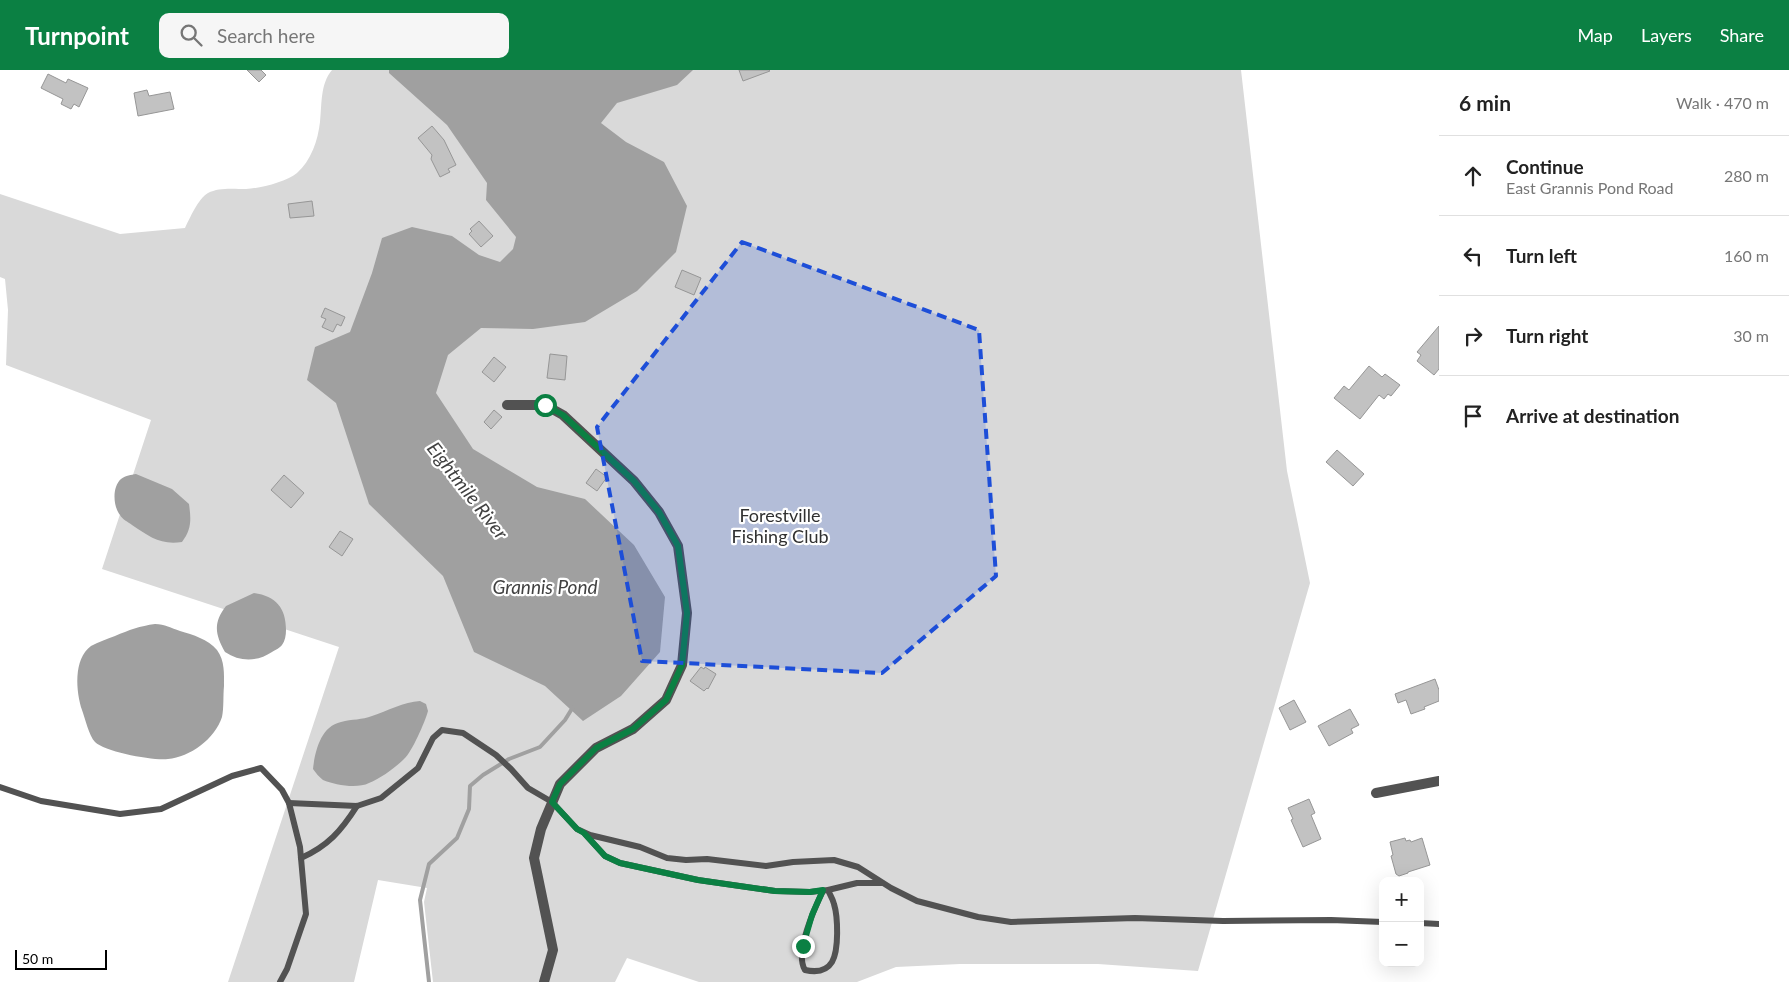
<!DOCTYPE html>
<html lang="en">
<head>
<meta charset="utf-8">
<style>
  :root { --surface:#fff; --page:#f6f6f6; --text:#222; --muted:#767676; --line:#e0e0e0; --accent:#0b8043 }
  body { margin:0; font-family:Lato,sans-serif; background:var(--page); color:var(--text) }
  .controls { position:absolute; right:15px; bottom:15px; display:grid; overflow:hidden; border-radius:10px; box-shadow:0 5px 20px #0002 }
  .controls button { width:45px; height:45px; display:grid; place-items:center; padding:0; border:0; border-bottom:1px solid var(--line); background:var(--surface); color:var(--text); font:25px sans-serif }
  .scale { position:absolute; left:15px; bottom:12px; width:92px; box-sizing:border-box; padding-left:5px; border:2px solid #000; border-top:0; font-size:14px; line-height:18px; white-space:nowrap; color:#000; -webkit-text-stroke:4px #fff; paint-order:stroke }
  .stop { position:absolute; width:15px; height:15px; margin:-11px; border:4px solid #0b8043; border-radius:50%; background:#fff }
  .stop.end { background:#0b8043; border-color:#fff; box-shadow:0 1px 5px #0008 }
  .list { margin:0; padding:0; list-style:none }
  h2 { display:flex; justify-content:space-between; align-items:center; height:65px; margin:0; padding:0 20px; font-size:21px }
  h2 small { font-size:16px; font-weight:400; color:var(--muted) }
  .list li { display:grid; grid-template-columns:32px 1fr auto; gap:15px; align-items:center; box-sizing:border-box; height:80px; padding:0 20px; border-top:1px solid var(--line) }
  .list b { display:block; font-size:19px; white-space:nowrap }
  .list p { margin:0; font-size:16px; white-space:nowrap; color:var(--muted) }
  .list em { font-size:16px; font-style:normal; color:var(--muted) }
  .icon { flex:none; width:28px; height:28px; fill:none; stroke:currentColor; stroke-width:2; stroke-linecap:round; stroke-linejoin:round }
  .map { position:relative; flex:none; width:1439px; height:912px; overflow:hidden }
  header { display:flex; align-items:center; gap:30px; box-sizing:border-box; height:70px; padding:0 25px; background:var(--accent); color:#fff }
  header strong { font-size:24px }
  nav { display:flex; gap:28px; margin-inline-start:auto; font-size:18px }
  .search { width:350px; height:45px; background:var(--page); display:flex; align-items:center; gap:12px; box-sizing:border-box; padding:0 18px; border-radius:10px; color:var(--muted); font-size:19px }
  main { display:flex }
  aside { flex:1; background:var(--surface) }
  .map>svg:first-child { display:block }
  .green { fill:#d9d9d9 }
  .water { fill:#a0a0a0 }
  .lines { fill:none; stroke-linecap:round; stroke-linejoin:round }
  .stream { stroke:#a0a0a0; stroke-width:4 }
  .building { fill:#c2c2c2; stroke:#969696 }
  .lane { stroke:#525252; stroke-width:6 }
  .street { stroke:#525252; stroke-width:10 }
  .route { stroke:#0b8043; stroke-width:6 }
  .marked { fill:#1d4ed8; fill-opacity:0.2; stroke:#1d4ed8; stroke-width:4; stroke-dasharray:10 6; stroke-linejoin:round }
  .labels { text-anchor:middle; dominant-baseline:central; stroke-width:4.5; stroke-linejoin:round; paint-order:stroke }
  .park-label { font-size:18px; fill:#303030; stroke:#fff }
  .water-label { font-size:19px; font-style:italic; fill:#414141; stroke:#fff }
</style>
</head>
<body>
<header>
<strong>Turnpoint</strong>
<div class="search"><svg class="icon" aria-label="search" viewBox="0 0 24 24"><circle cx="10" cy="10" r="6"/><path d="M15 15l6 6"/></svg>Search here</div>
<nav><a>Map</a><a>Layers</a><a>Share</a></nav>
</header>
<main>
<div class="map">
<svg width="1439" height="912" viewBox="0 0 1439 912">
  <rect width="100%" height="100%" fill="#fff"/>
  <!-- green -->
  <path class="green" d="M332 0H1241L1287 401 1310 513 1198 901 1098 894H960L896 897 857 912H699L627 888 615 912H433L424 832 427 818 378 810 354 912H228L339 577 102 499 151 350 6 295 8 240 5 209 0 207V124L120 164 185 158C190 148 198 129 208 123 219 117 235 119 246 119 261 118 286 112 297 103 311 91 318 70 320 52 322 35 320 14 332 0Z"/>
  <!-- water -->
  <g class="water">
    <path d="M389 0H693L677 15 617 33 601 53 626 72 664 92 687 136 676 182 637 221 585 252 533 259 481 258 448 285 436 323 473 379 537 417 585 429 634 475 665 527 660 582 621 626 583 651 545 616 474 582 443 506 369 434 336 333 307 310 315 277 350 262 372 203 382 168 412 157 452 166 479 185 500 192 513 179 516 167 486 130 487 113 447 55 389 3Z"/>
    <path d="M136 404 172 419 189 434C191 449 192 459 182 472 160 475 150 467 132 455 128 452 122 449 120 445 113 436 112 417 121 409 126 405 131 405 136 404Z"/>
    <path d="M254 523C276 526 286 538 286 560 286 565 285 571 282 575 280 578 275 580 272 582 257 592 240 592 225 582 215 564 213 553 226 536Z"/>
    <path d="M155 554C165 554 171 558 180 561 193 565 208 569 217 580 225 591 224 604 224 616 223 626 224 638 222 647 215 669 190 687 168 689 154 691 105 682 95 672 89 666 85 648 82 640 76 622 73 589 91 576 98 572 107 569 115 566 129 560 140 556 155 554Z"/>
    <path d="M420 631 426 634 428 641C425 652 412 682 404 689 395 698 381 708 369 713 357 719 335 715 323 710 319 707 316 703 313 699 315 681 321 656 341 652 352 649 362 650 372 646 387 641 404 632 420 631Z"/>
  </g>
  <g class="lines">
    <!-- stream -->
    <path class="stream" d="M429 912 420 830 429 794 457 768 469 739 470 716 483 705 509 689 540 677 565 650 573 637"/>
  </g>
  <!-- building -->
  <g class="building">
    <path d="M247 0H261L266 5 259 12Z"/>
    <path d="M739 0H769L770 1 743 11Z"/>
    <path d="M48 4 66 13 68 9 88 18 79 37 74 34 71 39 61 34 63 29 41 18Z"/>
    <path d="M147 20 149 26 170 22 174 39 138 46 134 23Z"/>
    <path d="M432 56 444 70 456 95 448 99 450 102 440 107 431 89 432 85 418 68Z"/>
    <path d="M312 131 314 146 290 148 288 134Z"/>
    <path d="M479 151 493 166 481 177 469 164 472 161 470 159Z"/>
    <path d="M682 200 701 208 694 225 675 217Z"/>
    <path d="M325 238 345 247 341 256 337 254 333 262 322 257 326 249 321 247Z"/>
    <path d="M1439 256V299L1434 305 1417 291 1421 285 1417 282Z"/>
    <path d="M550 284 567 286 565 310 547 308Z"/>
    <path d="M494 287 506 297 494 312 482 302Z"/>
    <path d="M1369 296 1382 307 1385 304 1400 315 1391 326 1388 324 1384 329 1379 325 1360 349 1334 328 1344 316 1349 320Z"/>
    <path d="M494 340 502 347 491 359 484 352Z"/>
    <path d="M1337 380 1364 404 1353 416 1326 392Z"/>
    <path d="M596 399 607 407 597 421 586 413Z"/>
    <path d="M284 405 304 423 291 438 271 420Z"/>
    <path d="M340 461 353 469 342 486 329 477Z"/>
    <path d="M701 597 704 599 705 597 716 604 708 619 707 618 704 621 690 611Z"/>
    <path d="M1435 609 1439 620V631L1424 637 1425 639 1411 644 1406 630 1398 633 1395 624Z"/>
    <path d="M1294 630 1306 652 1290 660 1279 638Z"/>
    <path d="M1350 639 1359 655 1351 659 1353 663 1329 676 1318 656Z"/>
    <path d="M1309 729 1315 743 1311 745 1321 769 1303 777 1291 750 1293 749 1288 738Z"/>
    <path d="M1405 768 1406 771 1410 770 1411 772 1422 768 1430 795 1408 802V803L1399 806 1396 804 1391 786 1393 785 1390 772Z"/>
  </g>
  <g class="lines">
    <!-- lane -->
    <g class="lane">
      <path d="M0 717 41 731 120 744 161 739 232 706 261 698 282 720 289 733 300 777 306 844 287 899 280 912"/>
      <path d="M289 733 357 736 381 728 418 698 433 668 442 660 463 663 496 685 511 699 528 718 552 732 577 759 590 765 640 777 667 788 686 790 707 789 766 796 793 792 834 790 858 797 891 818 917 831 978 847 1011 852 1135 848 1223 851 1331 850 1383 852"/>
      <path d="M585 764 605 786 620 793 698 810 775 821 810 822 828 820 857 813H882"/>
      <path d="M301 788C328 776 341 761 357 736"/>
      <path d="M823 821C815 837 794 883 805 900 814 902 826 902 832 892 839 880 838 847 834 834 833 829 830 825 828 820"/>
      <path d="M1420 853 1439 854"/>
    </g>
    <!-- street -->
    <g class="street">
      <path d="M507 335H545L563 345 634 411 659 442 678 476 687 543 682 595 666 630 633 659 596 678 560 714 541 759 534 788 553 880 544 912"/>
      <path d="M1376 723 1439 711"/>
    </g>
  </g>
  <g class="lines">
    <!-- route -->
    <path class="route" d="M545 335 563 345 634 411 659 442 678 476 687 543 682 595 666 630 633 659 596 678 560 714 552 732 577 759 584 763 605 786 620 793 698 810 775 821 810 822 823 820 812 845 803 876"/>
  </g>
  <!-- marked area -->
  <path class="marked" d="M742 172 979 260 996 506 882 603 642 591 597 357Z"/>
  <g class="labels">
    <!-- park labels -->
    <g class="park-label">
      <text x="780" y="445">Forestville<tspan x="780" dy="21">Fishing Club</tspan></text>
    </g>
    <!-- water labels -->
    <g class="water-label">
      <text transform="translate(468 420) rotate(52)">Eightmile River</text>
      <text x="545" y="516">Grannis Pond</text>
    </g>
  </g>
</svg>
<div class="controls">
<button>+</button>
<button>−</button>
</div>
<div class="scale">50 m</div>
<div class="stop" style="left:545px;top:335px"></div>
<div class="stop end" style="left:803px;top:876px"></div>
</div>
<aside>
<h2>6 min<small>Walk · 470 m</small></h2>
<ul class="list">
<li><svg class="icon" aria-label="ahead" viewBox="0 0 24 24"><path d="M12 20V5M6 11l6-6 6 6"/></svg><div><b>Continue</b><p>East Grannis Pond Road</p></div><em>280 m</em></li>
<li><svg class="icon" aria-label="left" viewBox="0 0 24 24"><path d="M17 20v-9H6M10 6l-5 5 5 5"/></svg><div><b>Turn left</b></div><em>160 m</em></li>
<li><svg class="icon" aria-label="right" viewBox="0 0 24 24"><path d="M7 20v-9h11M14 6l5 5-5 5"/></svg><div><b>Turn right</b></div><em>30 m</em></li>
<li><svg class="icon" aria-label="arrive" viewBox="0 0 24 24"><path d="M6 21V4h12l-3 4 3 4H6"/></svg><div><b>Arrive at destination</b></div></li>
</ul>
</aside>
</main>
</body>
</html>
